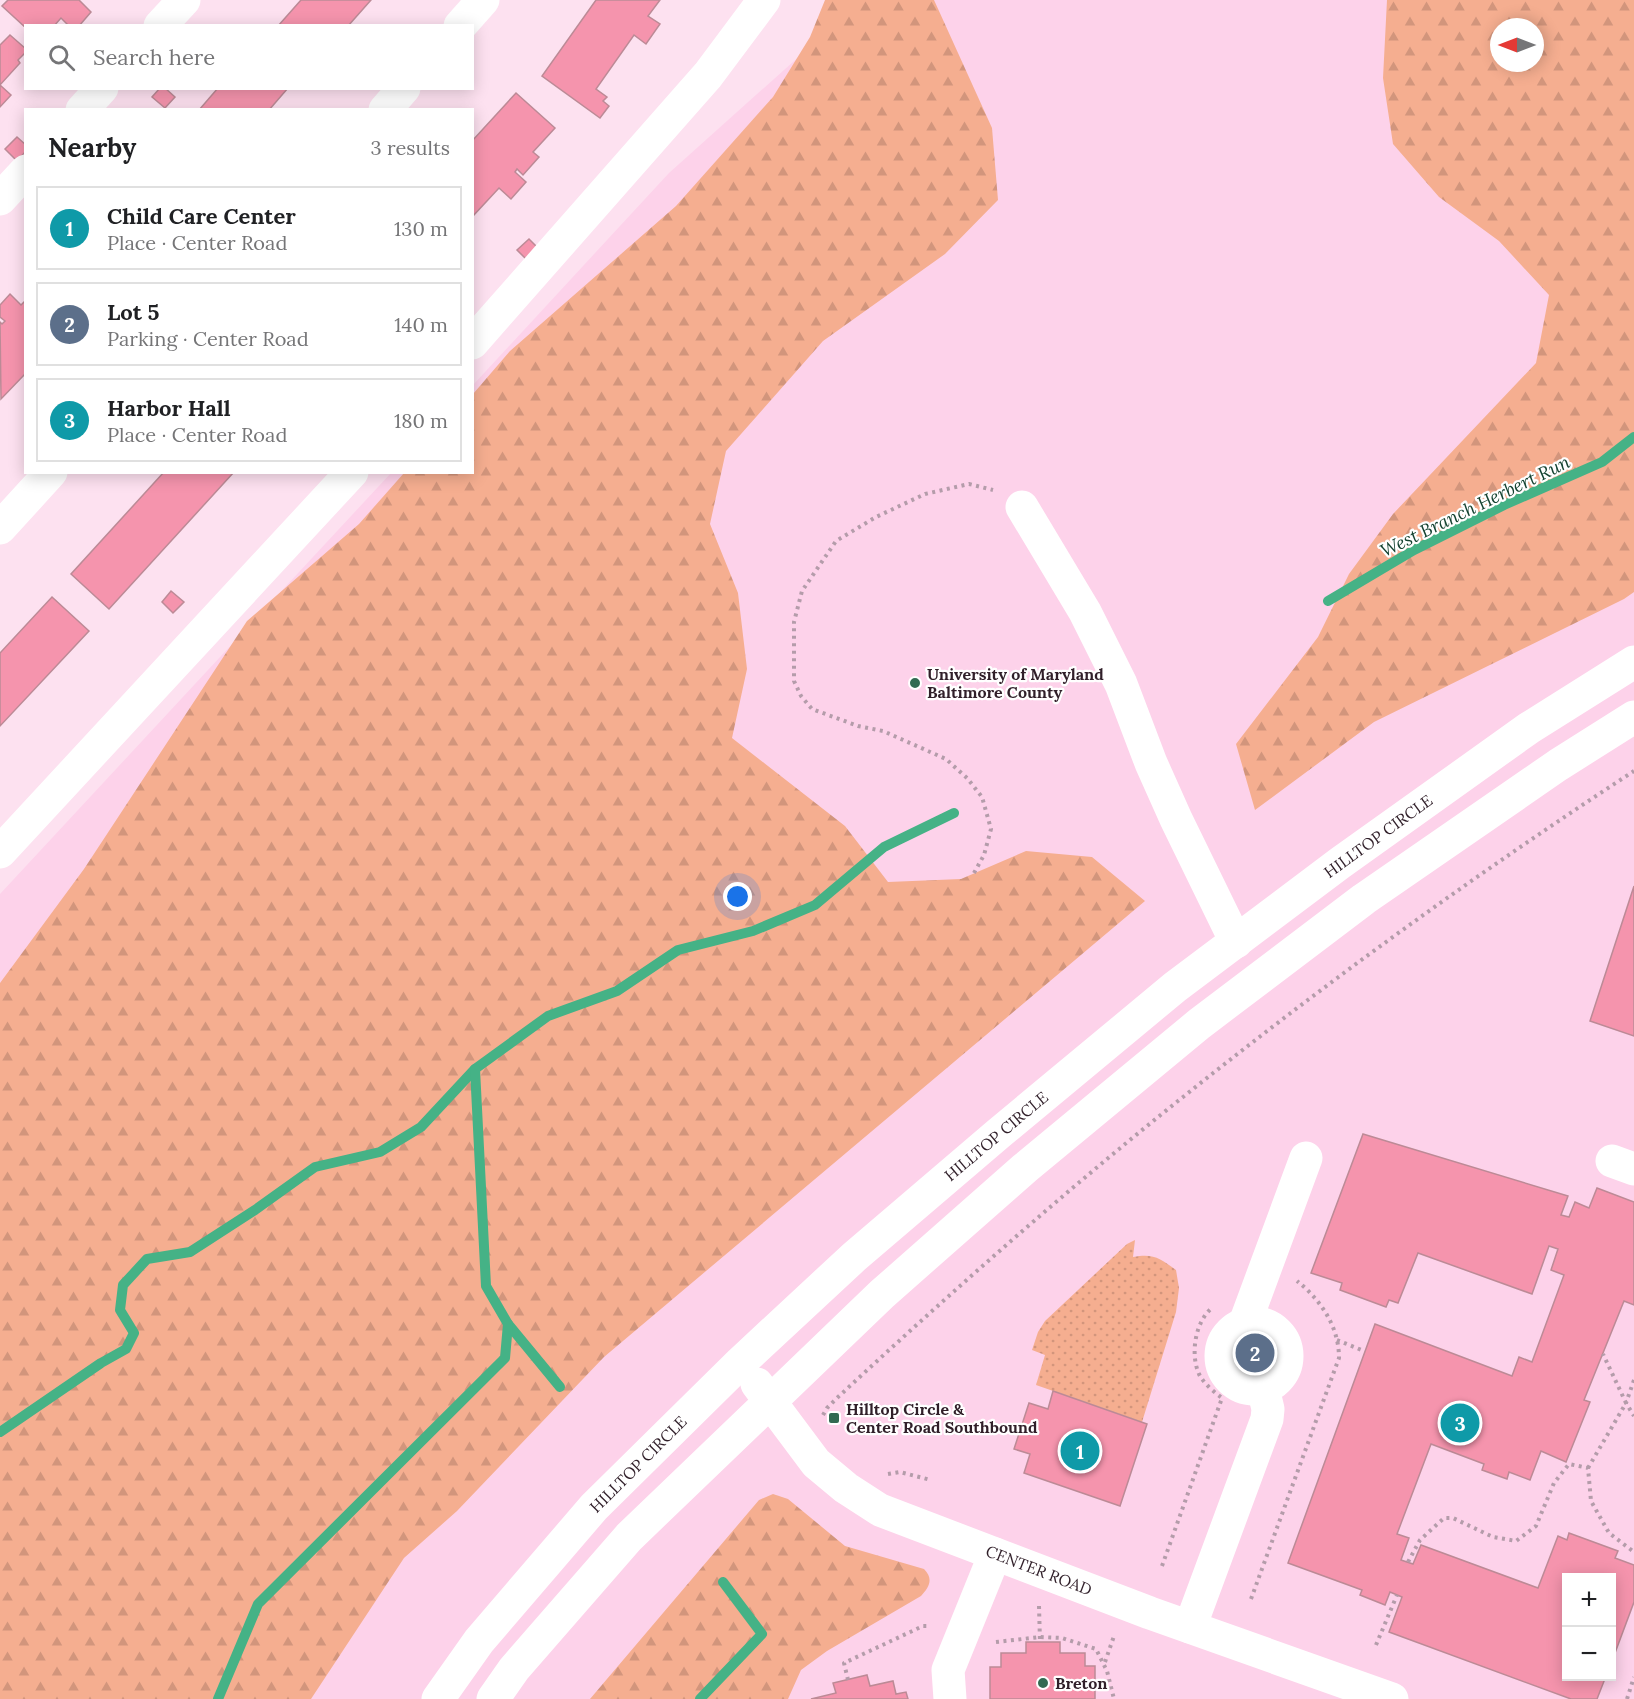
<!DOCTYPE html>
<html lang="en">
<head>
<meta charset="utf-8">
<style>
  :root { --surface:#fff; --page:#f2f2f2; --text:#202124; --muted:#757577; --line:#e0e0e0; --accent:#326a52 }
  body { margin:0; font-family:Lora,serif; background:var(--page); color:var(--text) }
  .controls { position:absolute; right:18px; bottom:18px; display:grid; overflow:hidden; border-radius:0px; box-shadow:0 3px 15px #0003 }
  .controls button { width:54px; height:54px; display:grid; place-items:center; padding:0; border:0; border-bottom:2px solid var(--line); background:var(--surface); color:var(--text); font:30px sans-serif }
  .compass { position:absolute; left:1490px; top:18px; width:54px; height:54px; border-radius:50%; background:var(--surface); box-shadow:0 3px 15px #0003; rotate:270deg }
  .you { position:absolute; left:738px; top:897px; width:21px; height:21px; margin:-15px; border:4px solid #fff; border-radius:50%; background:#1a73e8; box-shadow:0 0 0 9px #1a73e833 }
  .badge { display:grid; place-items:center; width:39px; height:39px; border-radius:50%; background:var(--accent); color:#fff; font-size:20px; font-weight:700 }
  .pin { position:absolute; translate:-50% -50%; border:3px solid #fff; box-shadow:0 2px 6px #0006 }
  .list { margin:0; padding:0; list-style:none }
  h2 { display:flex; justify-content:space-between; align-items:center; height:78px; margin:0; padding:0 24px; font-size:26px }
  h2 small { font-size:20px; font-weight:400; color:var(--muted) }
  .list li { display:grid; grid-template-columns:39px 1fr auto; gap:18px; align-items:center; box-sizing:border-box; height:84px; margin:0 12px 12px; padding:0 12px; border:2px solid var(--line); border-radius:0px }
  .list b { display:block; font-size:22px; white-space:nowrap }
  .list p { margin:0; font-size:20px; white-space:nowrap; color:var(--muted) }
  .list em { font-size:20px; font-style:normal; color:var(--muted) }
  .icon { flex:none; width:33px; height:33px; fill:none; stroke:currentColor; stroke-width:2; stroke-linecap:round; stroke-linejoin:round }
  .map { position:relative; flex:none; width:1634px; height:1699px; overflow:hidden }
  .search { position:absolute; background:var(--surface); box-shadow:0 3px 15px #0003; left:24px; top:24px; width:450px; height:66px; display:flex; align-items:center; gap:15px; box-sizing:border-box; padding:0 21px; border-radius:0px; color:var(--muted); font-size:22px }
  .panel { position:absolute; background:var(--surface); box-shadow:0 3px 15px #0003; left:24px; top:108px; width:450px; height:366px; border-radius:0px }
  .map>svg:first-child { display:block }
  .built { fill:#fdd2ea; fill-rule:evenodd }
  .forest { fill:url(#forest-firs); fill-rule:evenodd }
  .park { fill:url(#park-dots) }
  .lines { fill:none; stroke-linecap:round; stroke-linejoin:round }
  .stream { stroke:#45b286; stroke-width:10 }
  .building { fill:#f594ad; stroke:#bc8a96; stroke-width:1.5 }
  .path { stroke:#b49caa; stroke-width:4; stroke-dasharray:3 4.5; stroke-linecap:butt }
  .minor { stroke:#fff; stroke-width:33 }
  .poi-dot { fill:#326a52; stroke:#fff; stroke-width:2 }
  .labels { text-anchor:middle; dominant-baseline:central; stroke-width:4.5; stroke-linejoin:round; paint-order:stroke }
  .poi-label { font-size:16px; font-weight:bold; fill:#301f29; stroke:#fff; text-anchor:start }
  .street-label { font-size:16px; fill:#301f29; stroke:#fff }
  .water-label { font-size:18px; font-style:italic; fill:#144230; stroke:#fff }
</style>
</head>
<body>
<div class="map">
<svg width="1634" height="1699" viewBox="0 0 1634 1699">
  <defs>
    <pattern id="forest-firs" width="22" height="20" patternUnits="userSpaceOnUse" patternTransform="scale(1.5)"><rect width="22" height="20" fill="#f5ae90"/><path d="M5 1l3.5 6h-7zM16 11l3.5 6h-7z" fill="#d2957c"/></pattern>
    <pattern id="park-dots" width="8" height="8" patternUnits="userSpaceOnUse" patternTransform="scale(1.5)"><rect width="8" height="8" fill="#f5ae90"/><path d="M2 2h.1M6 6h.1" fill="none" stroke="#d2957c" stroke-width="1.8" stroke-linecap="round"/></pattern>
  </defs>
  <rect width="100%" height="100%" fill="#fde1f0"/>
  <!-- built -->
  <path class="built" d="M862 0H1634V1699H0V894L391 473 472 472 473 385 669 173ZM1499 27H1535V63H1499ZM1566 1578H1612V1676H1566Z"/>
  <!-- forest -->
  <g class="forest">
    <path d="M825 0H934L992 128 998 200 945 254 823 341 726 451 710 524 738 593 747 669 732 738 845 826 888 882 961 879 1026 851 1092 857 1145 901 604 1357 457 1511 404 1558 311 1699H0V983L84 869 247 621 359 524 404 473 472 472 473 394 510 351 676 206 773 97 810 37Z"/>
    <path d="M1387 0H1634V592L1624 599 1374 722 1255 810 1236 744 1318 637 1349 574 1393 514 1536 363 1549 295 1499 241 1439 197 1393 144 1383 78ZM1499 27H1535V63H1499Z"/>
    <path d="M773 1494 788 1499 845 1546 924 1569C934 1579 929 1587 921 1596L827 1651 801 1670 788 1699H590L759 1500Z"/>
  </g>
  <!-- park -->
  <path class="park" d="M1135 1240 1133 1257C1153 1253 1160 1258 1176 1270L1179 1288 1176 1312 1142 1422 1036 1385 1045 1355 1032 1350 1038 1332 1045 1321 1127 1244Z"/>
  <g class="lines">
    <!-- stream -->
    <g class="stream">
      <path d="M1328 601 1414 550 1504 505 1602 462 1634 437"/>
      <path d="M508 1324 560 1387"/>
      <path d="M0 1432 101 1363 126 1349 134 1333 120 1310 123 1285 147 1259 190 1252 255 1210 315 1167 380 1152 421 1127 475 1069 548 1016 617 991 678 950 753 931 815 905 884 847 954 813"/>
      <path d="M218 1699 258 1604 505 1358 508 1324 486 1286 475 1069"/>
      <path d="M700 1699 762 1634 723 1582"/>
    </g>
  </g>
  <!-- building -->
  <g class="building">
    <path d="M8 0H79L91 12 79 26H69L61 18 54 26H26V28L2 6Z"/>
    <path d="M301 0H371L348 26H278Z"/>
    <path d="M596 0H660L648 16 660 24 646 44 634 35 596 89 607 97 603 101 609 106 600 118 542 76Z"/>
    <path d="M10 35 26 49V52L18 60 20 63 0 85V45Z"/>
    <path d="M0 85 11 95 0 107Z"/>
    <path d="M160 88H165L175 97 165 108 152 97Z"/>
    <path d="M218 88H288L269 110H199Z"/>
    <path d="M516 93 555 128 533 152 539 157 523 175 517 169 515 172 526 182 511 199 499 188 472 217V141Z"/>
    <path d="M17 137 26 145V151L17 161 5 149Z"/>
    <path d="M529 239 539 249 528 261 517 250Z"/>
    <path d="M10 294 21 305 26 300V373L1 399 0 322 2 324 5 321 0 317V305Z"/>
    <path d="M164 472H234L109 609 71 574Z"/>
    <path d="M171 591 184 602 173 613 162 602Z"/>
    <path d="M52 597 89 631 0 726V653Z"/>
    <path d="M1634 886V1036L1590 1021Z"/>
    <path d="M1363 1134 1568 1196 1561 1215 1569 1217 1575 1202 1589 1208 1597 1188 1634 1202V1305L1624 1301 1584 1400 1590 1402 1566 1462 1541 1451 1530 1480 1509 1472 1507 1479 1482 1470 1484 1464 1431 1444 1397 1534 1409 1538 1401 1560 1413 1564 1421 1545 1538 1588 1558 1536 1567 1540 1569 1533 1618 1551 1615 1558 1634 1565V1602L1612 1661V1578H1566V1676H1606L1597 1699H1571L1389 1632 1402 1597 1390 1592 1385 1605 1360 1595 1362 1590 1288 1563 1375 1324 1512 1376 1519 1357 1532 1362 1564 1275 1551 1270 1558 1249 1549 1246 1532 1294 1418 1253 1398 1303 1389 1300 1386 1307 1340 1290 1342 1283 1311 1273Z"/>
    <path d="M1053 1391 1147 1424 1120 1506 1024 1473 1030 1454 1014 1449 1029 1403 1048 1409Z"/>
    <path d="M1026 1642H1060V1653H1085V1666H1095V1699H990V1667H1001V1653H1026Z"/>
    <path d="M867 1675 870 1686 893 1681 896 1694 906 1692 908 1699H811L836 1693 833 1683Z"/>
  </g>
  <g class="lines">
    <!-- path -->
    <g class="path">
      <path d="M974 873 984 855 991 829 982 797 967 778 946 759 883 731 858 726 812 709 801 696 794 681V622L802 591 836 541 876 517 925 494 969 484 993 490"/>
      <path d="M1337 1340 1364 1351"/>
      <path d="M1634 1380 1626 1403 1634 1416"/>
      <path d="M823 1415 827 1408 837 1398C949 1294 1064 1192 1183 1097 1328 981 1479 872 1634 771"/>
      <path d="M1588 1468 1626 1403 1603 1354"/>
      <path d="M888 1474 900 1472 931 1480"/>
      <path d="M1408 1562 1420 1540 1444 1518H1453L1493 1537 1516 1541 1536 1526 1554 1483 1569 1464 1588 1468 1591 1501 1609 1533 1634 1552"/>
      <path d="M1162 1566 1222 1398C1214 1392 1204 1384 1199 1374 1190 1354 1195 1321 1213 1307"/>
      <path d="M1251 1599 1339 1358C1339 1327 1321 1300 1297 1281"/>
      <path d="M1039 1606 1040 1642"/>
      <path d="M996 1642 1040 1637 1062 1638 1096 1649 1107 1671 1114 1699"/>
      <path d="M1376 1645 1397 1595"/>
      <path d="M1105 1662 1114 1636"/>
      <path d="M848 1680 844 1663 923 1626H928"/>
      <path d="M1627 1699 1634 1677"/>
    </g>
    <!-- minor -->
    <g class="minor">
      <path d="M160 26 184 0"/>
      <path d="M460 26 483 0"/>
      <path d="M82 110 102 88"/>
      <path d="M385 110 404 88"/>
      <path d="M0 199 26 171"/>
      <path d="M472 343 708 75 764 0"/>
      <path d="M1022 507 1085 612 1121 684 1151 763 1176 819 1236 942"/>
      <path d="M0 528 51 472"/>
      <path d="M0 852 352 472"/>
      <path d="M1612 1161 1634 1169"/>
      <circle cx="1254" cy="1356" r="33"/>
      <path d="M1245 1323 1306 1158"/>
      <path d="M757 1384 816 1463 846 1488 880 1510 1150 1613 1392 1699"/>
      <path d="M1190 1627 1267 1419 1268 1409 1263 1388"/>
      <path d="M438 1699 479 1641 594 1507 741 1362 854 1257 998 1134 1175 987 1340 863 1529 728 1634 662"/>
      <path d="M493 1699 514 1669 629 1537 882 1294 1025 1168 1199 1024 1364 899 1558 765 1634 717"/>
      <path d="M950 1699 948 1670 995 1554"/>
    </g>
  </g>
  <!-- markers -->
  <g class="poi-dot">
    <circle cx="915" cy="683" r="6"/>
    <rect x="828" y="1412" width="12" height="12" rx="3"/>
    <circle cx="1043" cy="1683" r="6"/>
  </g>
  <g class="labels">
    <!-- poi labels -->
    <g class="poi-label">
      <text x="927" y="674">University of Maryland<tspan x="927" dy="18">Baltimore County</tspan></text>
      <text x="846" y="1409">Hilltop Circle &amp;<tspan x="846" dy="18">Center Road Southbound</tspan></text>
      <text x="1055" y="1683">Breton</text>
    </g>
    <!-- street labels -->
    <g class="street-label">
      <text transform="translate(1378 836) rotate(-36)">HILLTOP CIRCLE</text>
      <text transform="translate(996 1136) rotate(-40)">HILLTOP CIRCLE</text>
      <text transform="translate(638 1464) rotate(-45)">HILLTOP CIRCLE</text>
      <text transform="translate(1039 1570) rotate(21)">CENTER ROAD</text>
    </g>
    <!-- water labels -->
    <g class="water-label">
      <text transform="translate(1475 506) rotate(-26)">West Branch Herbert Run</text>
    </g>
  </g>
</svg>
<div class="controls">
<button>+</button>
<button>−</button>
</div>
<svg class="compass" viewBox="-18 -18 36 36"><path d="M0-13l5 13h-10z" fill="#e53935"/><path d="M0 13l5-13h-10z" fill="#757577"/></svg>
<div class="you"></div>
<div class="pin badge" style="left:1080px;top:1451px;background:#0f9aa8">1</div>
<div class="pin badge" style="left:1255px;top:1353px;background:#5c6f8a">2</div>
<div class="pin badge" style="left:1460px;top:1423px;background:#0f9aa8">3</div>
<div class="search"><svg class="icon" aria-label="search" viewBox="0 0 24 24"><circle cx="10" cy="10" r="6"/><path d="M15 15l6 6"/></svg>Search here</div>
<section class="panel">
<h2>Nearby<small>3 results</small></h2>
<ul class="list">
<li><span class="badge" style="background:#0f9aa8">1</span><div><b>Child Care Center</b><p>Place · Center Road</p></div><em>130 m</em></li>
<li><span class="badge" style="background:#5c6f8a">2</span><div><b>Lot 5</b><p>Parking · Center Road</p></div><em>140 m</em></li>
<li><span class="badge" style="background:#0f9aa8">3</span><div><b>Harbor Hall</b><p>Place · Center Road</p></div><em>180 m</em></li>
</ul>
</section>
</div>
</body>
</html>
